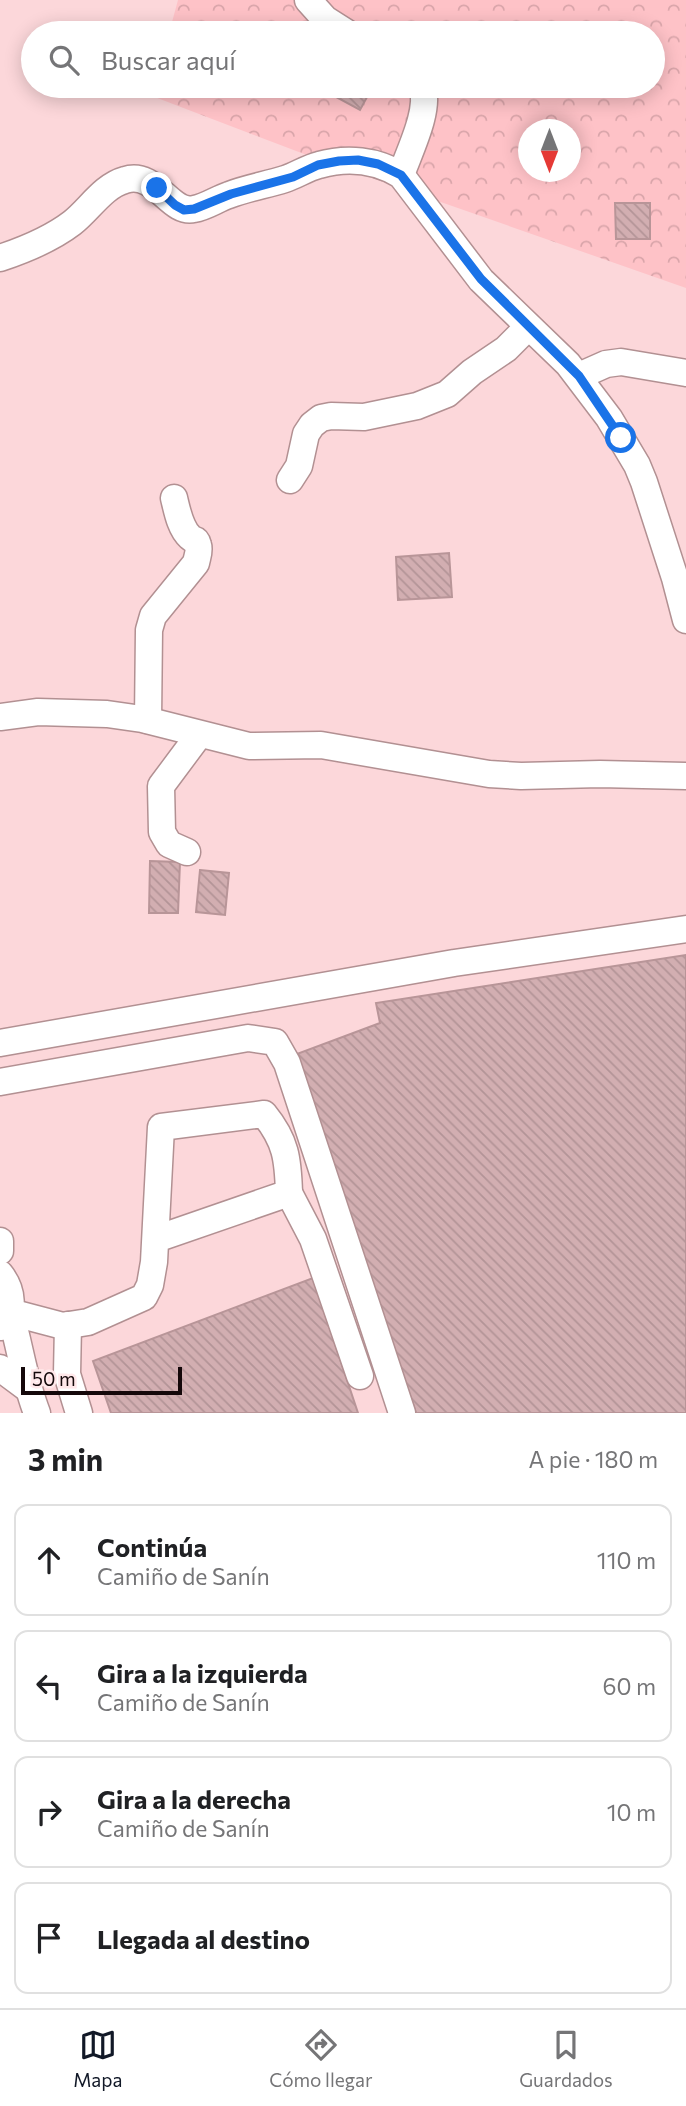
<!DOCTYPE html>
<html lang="es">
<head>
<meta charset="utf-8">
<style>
  :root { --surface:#fff; --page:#f6f6f6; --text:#202124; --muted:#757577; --line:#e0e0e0; --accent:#111827 }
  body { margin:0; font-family:Commissioner,sans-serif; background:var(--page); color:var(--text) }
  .compass { position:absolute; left:518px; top:119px; width:63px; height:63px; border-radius:50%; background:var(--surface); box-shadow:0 4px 18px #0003; rotate:180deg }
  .scale { position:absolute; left:21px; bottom:18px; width:161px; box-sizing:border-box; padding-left:7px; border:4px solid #14080a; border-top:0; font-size:19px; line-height:24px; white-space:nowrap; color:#14080a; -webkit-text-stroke:5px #ffe8ea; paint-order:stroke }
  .stop { position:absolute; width:21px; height:21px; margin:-16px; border:5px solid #1a73e8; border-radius:50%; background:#fff }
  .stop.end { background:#1a73e8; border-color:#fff; box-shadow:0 2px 7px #0008 }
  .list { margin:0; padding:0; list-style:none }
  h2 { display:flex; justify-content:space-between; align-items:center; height:91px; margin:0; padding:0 28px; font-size:30px }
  h2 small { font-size:23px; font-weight:400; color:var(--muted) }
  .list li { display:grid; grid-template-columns:46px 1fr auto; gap:21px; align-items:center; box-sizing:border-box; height:112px; margin:0 14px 14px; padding:0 14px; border:2px solid var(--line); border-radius:14px }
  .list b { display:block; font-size:26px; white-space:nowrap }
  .list p { margin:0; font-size:23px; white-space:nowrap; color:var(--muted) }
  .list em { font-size:23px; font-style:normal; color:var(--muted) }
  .icon { flex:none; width:38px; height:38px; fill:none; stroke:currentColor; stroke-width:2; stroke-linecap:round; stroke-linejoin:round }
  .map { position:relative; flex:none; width:686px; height:1413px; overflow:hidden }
  .search { position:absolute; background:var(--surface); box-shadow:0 4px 18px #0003; left:21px; right:21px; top:21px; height:77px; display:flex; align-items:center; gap:18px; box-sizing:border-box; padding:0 24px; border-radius:38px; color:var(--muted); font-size:26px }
  .sheet { height:595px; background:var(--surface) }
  nav { display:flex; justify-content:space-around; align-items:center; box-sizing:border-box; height:98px; border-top:2px solid var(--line); background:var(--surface); font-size:19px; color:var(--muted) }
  nav a { display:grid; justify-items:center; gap:4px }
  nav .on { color:var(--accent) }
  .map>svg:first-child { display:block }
  .forest { fill:url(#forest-crowns); fill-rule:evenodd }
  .building { fill:url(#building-back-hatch); stroke:#b89598; stroke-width:2 }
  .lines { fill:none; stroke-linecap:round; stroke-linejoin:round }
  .minor-casing { stroke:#b29092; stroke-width:29 }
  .minor { stroke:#fff; stroke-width:26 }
  .route { stroke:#1a73e8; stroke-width:9 }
</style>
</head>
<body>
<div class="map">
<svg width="686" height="1413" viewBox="0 0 686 1413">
  <defs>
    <pattern id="forest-crowns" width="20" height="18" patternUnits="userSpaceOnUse" patternTransform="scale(1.75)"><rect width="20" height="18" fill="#fec2c7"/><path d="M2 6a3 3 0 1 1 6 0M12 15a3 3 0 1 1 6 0" fill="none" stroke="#d9a5aa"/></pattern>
    <pattern id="building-back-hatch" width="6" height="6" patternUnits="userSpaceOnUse" patternTransform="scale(1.75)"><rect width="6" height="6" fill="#d2aeb1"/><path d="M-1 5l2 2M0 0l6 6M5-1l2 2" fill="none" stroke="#b39497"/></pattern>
  </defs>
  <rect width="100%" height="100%" fill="#fcd7da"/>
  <!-- forest -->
  <path class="forest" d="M178 0H686V288L312 157 152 96 155 86H653V33H169ZM528 130H570V172H528Z"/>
  <!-- building -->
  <g class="building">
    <path d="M316 86H373L360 110Z"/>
    <path d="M615 203H650V239H616Z"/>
    <path d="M449 553 452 597 398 600 396 557Z"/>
    <path d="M150 861 180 862 178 913H149Z"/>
    <path d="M200 870 229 873 225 915 196 912Z"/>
    <path d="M686 955V1413H416L294 1055 380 1023 376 1003Z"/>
    <path d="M313 1278 358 1413H111L93 1361Z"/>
  </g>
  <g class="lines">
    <defs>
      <g id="minor">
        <path d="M308 0 325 19 347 33"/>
        <path d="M401 175C409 152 431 109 422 86"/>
        <path d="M0 258C24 250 51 239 72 223 89 210 103 186 125 180 156 170 170 215 194 209 206 207 217 199 229 195 247 188 266 185 285 179 297 175 307 168 319 165 347 157 376 160 401 175L481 280 568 364 609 418 637 465 644 482 675 578 686 620"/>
        <path d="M579 376 606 364 621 362 686 373"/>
        <path d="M290 480 299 466 306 434 312 425 321 418 331 416 364 417 417 406 447 394 472 372 506 349 528 327"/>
        <path d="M0 717 38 712 107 714 142 719 249 746 321 745 489 774 521 776 600 774 686 776"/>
        <path d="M148 720 149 630 153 616 196 563C197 557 200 551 198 545 196 537 195 542 190 537 180 528 177 510 174 498"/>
        <path d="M187 852 169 844 162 832 161 786 199 735"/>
        <path d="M0 1043 454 963 686 929"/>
        <path d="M0 1082 248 1038 275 1042 287 1063 402 1413"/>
        <path d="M289 1193 313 1239 360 1376"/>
        <path d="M0 1241V1251"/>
        <path d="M0 1274C13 1290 15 1311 1 1327"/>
        <path d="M10 1312 63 1326 88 1322 144 1297 150 1285 154 1262 161 1127 264 1114C286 1141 288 1159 289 1193L156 1239"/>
        <path d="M10 1312C20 1346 24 1380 37 1413"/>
        <path d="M68 1325 67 1374 79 1413"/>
        <path d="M0 1368 27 1388"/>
      </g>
    </defs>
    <!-- minor casing -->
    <use href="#minor" class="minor-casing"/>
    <!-- minor -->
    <use href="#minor" class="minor"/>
  </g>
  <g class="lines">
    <!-- route -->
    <path class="route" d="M157 188 175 205 184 210 194 209 231 194 293 177 318 165 339 161 358 160 378 164 401 175 481 279 579 376 621 438"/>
  </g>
</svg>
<svg class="compass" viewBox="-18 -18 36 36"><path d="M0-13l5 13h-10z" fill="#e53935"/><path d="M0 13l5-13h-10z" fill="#757577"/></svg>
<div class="scale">50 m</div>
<div class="stop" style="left:621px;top:438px"></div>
<div class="stop end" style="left:157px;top:188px"></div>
<div class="search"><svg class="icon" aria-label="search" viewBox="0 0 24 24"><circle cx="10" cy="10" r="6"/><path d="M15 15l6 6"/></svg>Buscar aquí</div>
</div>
<section class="sheet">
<h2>3 min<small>A pie · 180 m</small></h2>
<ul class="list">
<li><svg class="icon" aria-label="ahead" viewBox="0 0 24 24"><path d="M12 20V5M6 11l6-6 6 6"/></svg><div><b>Continúa</b><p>Camiño de Sanín</p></div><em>110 m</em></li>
<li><svg class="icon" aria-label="left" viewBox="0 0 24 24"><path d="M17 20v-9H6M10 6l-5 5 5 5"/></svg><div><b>Gira a la izquierda</b><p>Camiño de Sanín</p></div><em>60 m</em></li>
<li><svg class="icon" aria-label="right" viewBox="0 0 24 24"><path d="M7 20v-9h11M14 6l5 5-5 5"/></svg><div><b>Gira a la derecha</b><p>Camiño de Sanín</p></div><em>10 m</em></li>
<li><svg class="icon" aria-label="arrive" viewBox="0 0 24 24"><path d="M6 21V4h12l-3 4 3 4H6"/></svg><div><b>Llegada al destino</b></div></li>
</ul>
</section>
<nav>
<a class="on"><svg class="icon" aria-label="map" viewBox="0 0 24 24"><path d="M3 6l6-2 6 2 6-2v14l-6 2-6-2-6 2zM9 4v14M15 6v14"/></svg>Mapa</a>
<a><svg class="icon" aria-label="directions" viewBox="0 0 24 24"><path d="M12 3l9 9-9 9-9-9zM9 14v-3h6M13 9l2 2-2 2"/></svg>Cómo llegar</a>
<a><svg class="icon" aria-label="saved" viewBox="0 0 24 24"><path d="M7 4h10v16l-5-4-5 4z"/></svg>Guardados</a>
</nav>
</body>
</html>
